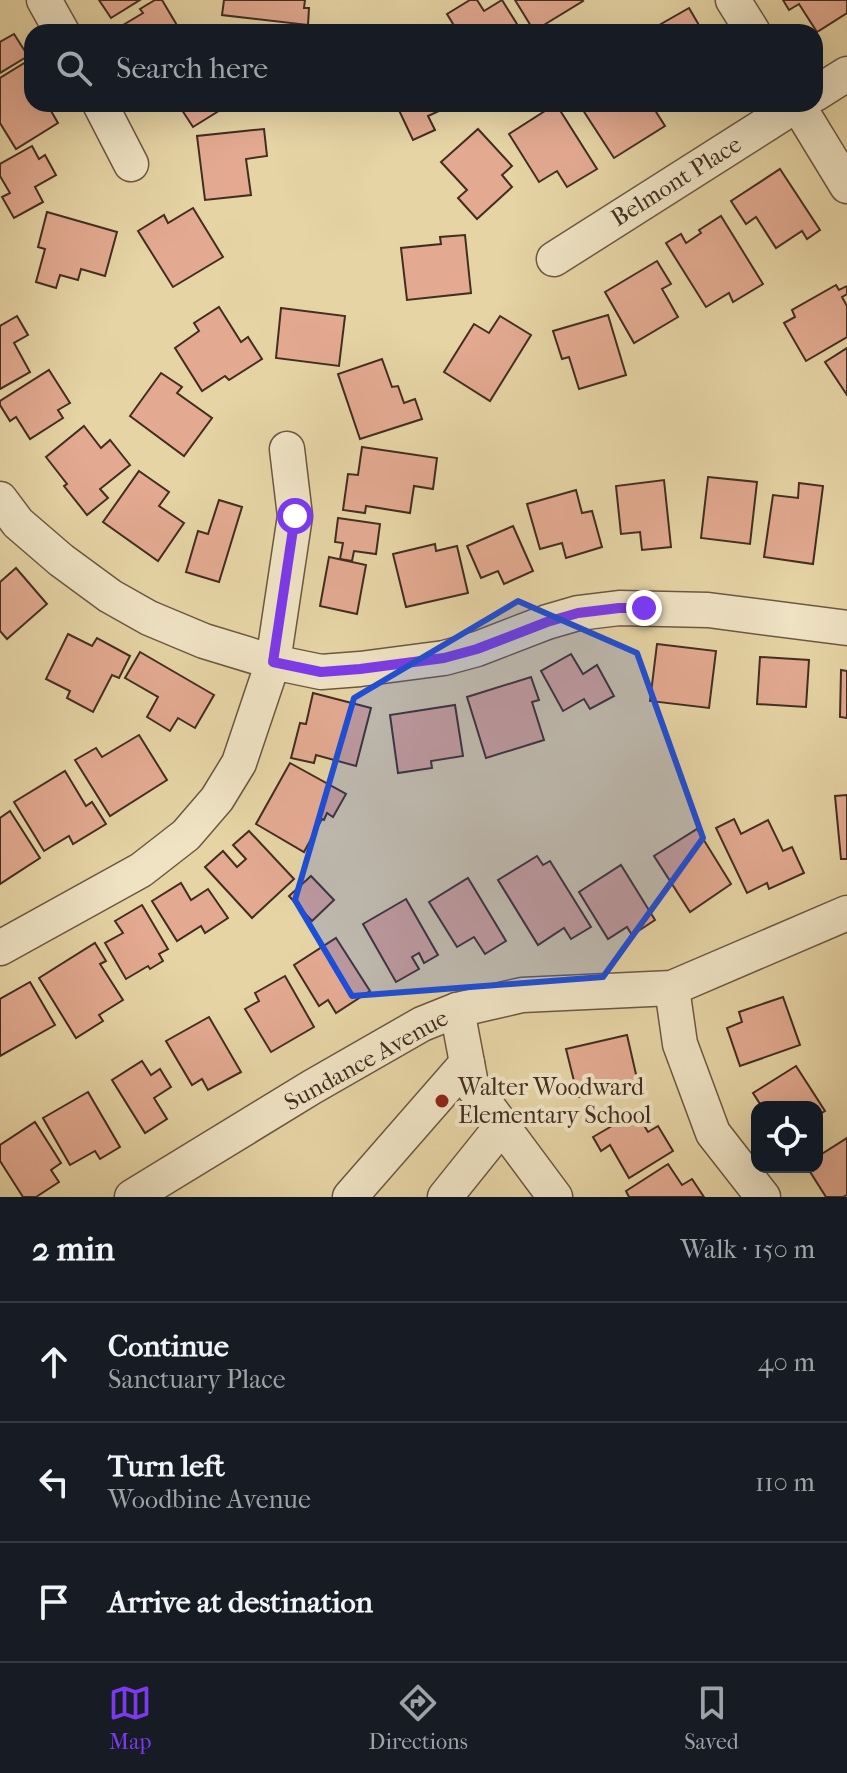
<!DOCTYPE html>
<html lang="en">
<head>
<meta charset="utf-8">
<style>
  :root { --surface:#171b24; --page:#242831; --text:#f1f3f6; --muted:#9ea1a6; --line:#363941; --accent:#7c3aed }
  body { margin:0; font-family:"IM FELL French Canon",serif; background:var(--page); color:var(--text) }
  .controls { position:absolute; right:24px; bottom:24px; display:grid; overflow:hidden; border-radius:16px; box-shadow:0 8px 32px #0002 }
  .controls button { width:72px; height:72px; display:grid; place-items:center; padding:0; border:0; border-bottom:2px solid var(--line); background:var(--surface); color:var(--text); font:40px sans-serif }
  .stop { position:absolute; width:24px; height:24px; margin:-18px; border:6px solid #7c3aed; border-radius:50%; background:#fff }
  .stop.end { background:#7c3aed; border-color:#fff; box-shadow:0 2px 8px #0008 }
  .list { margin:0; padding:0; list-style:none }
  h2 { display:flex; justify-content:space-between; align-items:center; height:104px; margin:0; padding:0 32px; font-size:34px }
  h2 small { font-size:26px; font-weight:400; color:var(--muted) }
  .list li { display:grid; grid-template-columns:52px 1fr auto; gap:24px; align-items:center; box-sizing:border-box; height:120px; padding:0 32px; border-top:2px solid var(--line) }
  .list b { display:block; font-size:30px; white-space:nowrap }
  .list p { margin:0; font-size:26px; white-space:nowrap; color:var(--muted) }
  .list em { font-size:26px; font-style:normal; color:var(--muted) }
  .icon { flex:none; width:44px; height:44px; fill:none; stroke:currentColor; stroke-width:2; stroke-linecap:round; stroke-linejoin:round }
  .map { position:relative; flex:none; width:847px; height:1197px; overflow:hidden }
  .search { position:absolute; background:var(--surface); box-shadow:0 8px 32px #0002; left:24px; right:24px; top:24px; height:88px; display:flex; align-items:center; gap:20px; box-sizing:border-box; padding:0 28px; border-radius:24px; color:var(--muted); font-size:30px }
  .sheet { height:464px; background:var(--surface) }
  nav { display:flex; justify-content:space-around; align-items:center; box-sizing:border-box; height:112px; border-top:2px solid var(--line); background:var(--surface); font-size:22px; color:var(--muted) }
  nav a { display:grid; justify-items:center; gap:4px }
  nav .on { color:var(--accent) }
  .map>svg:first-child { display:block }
  .building { fill:#e3aa91; stroke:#432d21; stroke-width:2 }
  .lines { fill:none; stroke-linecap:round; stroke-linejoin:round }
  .minor-casing { stroke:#6c5742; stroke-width:37 }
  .minor { stroke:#efe3c4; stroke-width:34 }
  .route { stroke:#7c3aed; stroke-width:10 }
  .marked { fill:#1d4ed8; fill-opacity:0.2; stroke:#1d4ed8; stroke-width:6; stroke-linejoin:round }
  .poi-dot { fill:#8f2418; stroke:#efe3c4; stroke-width:3 }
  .labels { text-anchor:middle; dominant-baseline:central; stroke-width:8; stroke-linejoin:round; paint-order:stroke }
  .street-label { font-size:24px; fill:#432d21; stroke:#efe3c4 }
  .poi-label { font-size:24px; fill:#432d21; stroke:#efe3c4; text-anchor:start }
</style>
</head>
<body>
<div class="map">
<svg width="847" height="1197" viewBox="0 0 847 1197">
  <rect width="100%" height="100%" fill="#e6d4a5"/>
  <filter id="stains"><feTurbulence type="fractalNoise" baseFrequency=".0025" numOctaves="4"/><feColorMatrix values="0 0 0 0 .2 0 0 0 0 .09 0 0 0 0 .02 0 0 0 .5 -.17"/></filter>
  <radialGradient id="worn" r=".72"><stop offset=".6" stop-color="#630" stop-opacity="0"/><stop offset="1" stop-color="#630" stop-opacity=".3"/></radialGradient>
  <!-- building -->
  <g class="building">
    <path d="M99 0H140L111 18Z"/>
    <path d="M155 0H162L181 32H127L123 25 143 13 140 9Z"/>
    <path d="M224 0H305L304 8H309L308 25 222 15Z"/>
    <path d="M470 0H477L484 11 502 0 522 32H458L447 14Z"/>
    <path d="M515 0H582L583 1 534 31Z"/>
    <path d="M783 0H847V13L817 32 799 4 789 10Z"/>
    <path d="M689 8 703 32H647Z"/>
    <path d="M14 34 28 56 0 73V42Z"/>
    <path d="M26 62 32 72V104H47L58 123 16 149 0 123V78Z"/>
    <path d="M178 104H230L193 127Z"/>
    <path d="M396 104H449L450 106 428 116 435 130 413 140Z"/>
    <path d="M556 104 597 169 567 187 557 171 539 182 509 134Z"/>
    <path d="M579 104H638L641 109 651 104 665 126 614 158Z"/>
    <path d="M264 129 267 156 246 159 251 195 205 200 197 136Z"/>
    <path d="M478 129 512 166 502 175 512 187 477 219 458 198 467 190 441 162Z"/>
    <path d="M32 146 39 159 45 155 56 175 35 187 43 202 14 218 2 197 10 193 0 176V164Z"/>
    <path d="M780 169 820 230 807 239 802 231 776 248 756 217 746 224 731 201Z"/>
    <path d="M193 208 223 257 173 287 138 231 164 215 168 223Z"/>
    <path d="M47 212 117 232 105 276 81 269 78 280 60 275 56 288 36 282 45 249 38 247Z"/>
    <path d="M721 216 763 284 733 302 729 293 706 307 666 243 681 234 686 243 701 233 699 230Z"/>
    <path d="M465 235 471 293 407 300 401 248 441 244 440 237Z"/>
    <path d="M657 261 671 284 662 289 678 317 634 343 605 292Z"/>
    <path d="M836 285 839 290 847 286V294L842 297 847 306V337L806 361 784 323 795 317 792 310Z"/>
    <path d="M219 307 241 342 248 337 262 359 229 380 225 376 202 391 175 348 199 331 194 323Z"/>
    <path d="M281 308 345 316 339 366 276 358Z"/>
    <path d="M608 315 626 375 579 389 569 357 562 359 553 331Z"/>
    <path d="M17 316 28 335 14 343 30 372 0 389V326Z"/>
    <path d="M500 316 531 335 490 401 444 372 474 324 489 333Z"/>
    <path d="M847 348V395L825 362Z"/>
    <path d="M382 359 392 387 398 386 404 403 415 399 422 419 360 439 338 374Z"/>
    <path d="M49 370 70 403 58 410 63 418 30 439 16 417 10 421 0 405V401Z"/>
    <path d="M161 373 182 387 177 393 212 418 184 456 130 416Z"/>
    <path d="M84 426 101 448 110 440 130 465 100 489 108 498 87 515 64 486 67 484 46 457Z"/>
    <path d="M362 447 437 458 433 489 414 486 410 513 366 506 365 513 343 510 348 474 358 475Z"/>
    <path d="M139 471 169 492 159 506 184 523 158 561 103 522Z"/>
    <path d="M708 477 757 482 750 544 701 538Z"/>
    <path d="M664 480 671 547 642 550 640 532 621 534 616 486Z"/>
    <path d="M799 483 823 486 813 564 764 557 773 495 798 498Z"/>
    <path d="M576 490 582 513 592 511 602 547 566 558 562 543 540 549 527 504Z"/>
    <path d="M219 500 242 507 219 582 186 572 198 531 208 534Z"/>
    <path d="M338 518 380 524 376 554 354 551 352 561 340 559 343 543 335 542Z"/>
    <path d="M513 526 533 571 504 584 498 571 481 578 467 546Z"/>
    <path d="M435 544 436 551 457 546 468 593 406 607 393 554Z"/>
    <path d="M329 557 366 565 357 614 320 606Z"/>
    <path d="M16 568 47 604 7 639 0 631V582Z"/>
    <path d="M68 634 92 646 97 638 130 656 119 678 112 675 93 712 67 698 70 691 46 679Z"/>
    <path d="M657 644 716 651 709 708 650 701Z"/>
    <path d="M140 652 214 695 195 728 178 718 170 731 147 717 158 697 125 678Z"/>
    <path d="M571 654 583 674 597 665 614 696 590 709 584 699 563 711 541 671Z"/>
    <path d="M760 657 809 660 806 707 757 704Z"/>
    <path d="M841 670 847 671V718L840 717Z"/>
    <path d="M531 677 539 700 532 702 544 740 486 758 467 697Z"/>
    <path d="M313 693 371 708 356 766 316 755 314 763 291 758 300 723 306 724Z"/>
    <path d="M455 705 463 756 431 761 432 768 398 773 390 715Z"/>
    <path d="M139 735 167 780 110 816 75 760 96 748 102 757Z"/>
    <path d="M290 763 346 794 333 817 327 813 324 820 322 819 304 852 256 824Z"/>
    <path d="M65 771 86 806 92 802 106 824 73 844 69 836 44 851 14 802Z"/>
    <path d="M847 795V859H841L835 796Z"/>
    <path d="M10 811 40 858 0 884V818Z"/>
    <path d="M734 819 741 834 768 820 783 851 792 847 804 873 769 889 767 883 747 893 716 828Z"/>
    <path d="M697 829 731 884 690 912 654 856Z"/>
    <path d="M249 831 294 879 252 918 205 867 223 851 237 867 246 859 233 845Z"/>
    <path d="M537 856 543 865 550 861 591 927 571 939 564 928 538 945 498 880Z"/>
    <path d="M621 865 655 920 632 935 627 927 608 939 579 892Z"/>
    <path d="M311 876 334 900 312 921 289 896Z"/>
    <path d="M468 878 506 941 485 954 474 937 457 947 429 902Z"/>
    <path d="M181 883 191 900 208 889 228 918 205 933 201 926 177 941 152 901Z"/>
    <path d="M406 899 438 955 424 963 419 953 412 957 419 969 396 982 363 924Z"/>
    <path d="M142 905 168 949 159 954 163 961 150 969 148 966 126 979 105 943 123 933 115 921Z"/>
    <path d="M336 938 370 991 336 1013 328 1000 319 1006 294 965Z"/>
    <path d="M95 943 106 961 100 964 123 1000 99 1015 103 1021 76 1038 39 978Z"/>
    <path d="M285 976 314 1027 271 1052 245 1009 259 1001 255 993Z"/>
    <path d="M30 982 55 1025 0 1056V999Z"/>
    <path d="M783 997 800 1045 740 1066 727 1028 742 1022 739 1012Z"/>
    <path d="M209 1017 241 1072 208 1090 202 1079 192 1085 166 1041Z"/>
    <path d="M627 1035 638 1083 578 1097 566 1049Z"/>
    <path d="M142 1061 151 1075 160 1069 171 1087 154 1098 167 1119 145 1133 112 1080Z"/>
    <path d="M796 1066 825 1111 817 1116V1107H762L753 1093Z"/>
    <path d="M88 1092 120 1147 100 1159 95 1151 70 1165 43 1118Z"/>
    <path d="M636 1112 648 1132 658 1126 673 1151 629 1178 610 1145 601 1151 593 1137Z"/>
    <path d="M35 1122 61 1163 51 1170 59 1182 36 1197H23L0 1161V1145Z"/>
    <path d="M847 1138V1195L843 1197H826L807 1167H817V1157Z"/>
    <path d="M668 1164 682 1185 692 1179 704 1197H629L626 1191Z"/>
  </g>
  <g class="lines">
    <defs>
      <g id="minor">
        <path d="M44 0 62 32"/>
        <path d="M733 0 753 32"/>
        <path d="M815 94 847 74"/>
        <path d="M100 104 131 164"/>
        <path d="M797 104 847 186"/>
        <path d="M554 259 798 104"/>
        <path d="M0 499 18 523 61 560 110 596 149 618 204 641 273 662 321 672 360 669 444 658 477 649 547 622 578 613 619 608 708 610 847 628"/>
        <path d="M0 948 141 870 186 835 217 799 239 763 273 662 295 516 287 449"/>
        <path d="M672 988 680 1044 713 1133 763 1197"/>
        <path d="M457 1010 471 1084 555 1197"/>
        <path d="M132 1197 312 1087 422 1024 457 1010 522 995 672 988 847 913"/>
        <path d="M350 1197 467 1063"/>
        <path d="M445 1197 502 1126"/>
      </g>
    </defs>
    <!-- minor casing -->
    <use href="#minor" class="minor-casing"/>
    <!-- minor -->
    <use href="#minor" class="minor"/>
  </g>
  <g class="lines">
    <!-- route -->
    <path class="route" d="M295 516 273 662 321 672 360 669 444 658 477 649 547 622 578 613 619 608H644"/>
  </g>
  <!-- marked area -->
  <path class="marked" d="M518 601 637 653 703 838 603 977 352 996 295 900 354 698Z"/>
  <!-- markers -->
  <circle class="poi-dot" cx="442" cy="1101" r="8"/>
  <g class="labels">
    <!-- street labels -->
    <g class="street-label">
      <text transform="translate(676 181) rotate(-32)">Belmont Place</text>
      <text transform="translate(366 1060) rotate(-29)">Sundance Avenue</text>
    </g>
    <!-- poi labels -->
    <g class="poi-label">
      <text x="458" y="1087">Walter Woodward<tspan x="458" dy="28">Elementary School</tspan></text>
    </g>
  </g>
  <rect width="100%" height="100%" filter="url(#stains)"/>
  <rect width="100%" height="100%" fill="url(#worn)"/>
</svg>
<div class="controls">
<button><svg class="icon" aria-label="locate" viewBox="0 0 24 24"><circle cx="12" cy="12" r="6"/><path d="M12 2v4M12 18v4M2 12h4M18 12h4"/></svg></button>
</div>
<div class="stop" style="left:295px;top:516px"></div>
<div class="stop end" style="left:644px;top:608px"></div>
<div class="search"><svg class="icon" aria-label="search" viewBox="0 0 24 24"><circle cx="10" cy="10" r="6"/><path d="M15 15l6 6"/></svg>Search here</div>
</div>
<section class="sheet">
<h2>2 min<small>Walk · 150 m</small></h2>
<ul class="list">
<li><svg class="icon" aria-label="ahead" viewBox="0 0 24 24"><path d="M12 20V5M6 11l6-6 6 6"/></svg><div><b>Continue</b><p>Sanctuary Place</p></div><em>40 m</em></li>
<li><svg class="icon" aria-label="left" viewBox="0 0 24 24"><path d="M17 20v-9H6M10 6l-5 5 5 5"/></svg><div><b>Turn left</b><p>Woodbine Avenue</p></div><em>110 m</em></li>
<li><svg class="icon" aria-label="arrive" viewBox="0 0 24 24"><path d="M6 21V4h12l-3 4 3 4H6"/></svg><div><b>Arrive at destination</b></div></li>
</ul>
</section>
<nav>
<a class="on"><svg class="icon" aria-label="map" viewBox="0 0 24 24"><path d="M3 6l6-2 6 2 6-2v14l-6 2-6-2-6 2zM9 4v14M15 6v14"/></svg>Map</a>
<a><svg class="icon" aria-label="directions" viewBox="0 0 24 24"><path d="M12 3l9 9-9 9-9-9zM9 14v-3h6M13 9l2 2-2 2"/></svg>Directions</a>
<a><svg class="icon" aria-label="saved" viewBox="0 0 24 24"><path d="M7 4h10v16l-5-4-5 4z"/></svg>Saved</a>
</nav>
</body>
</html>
